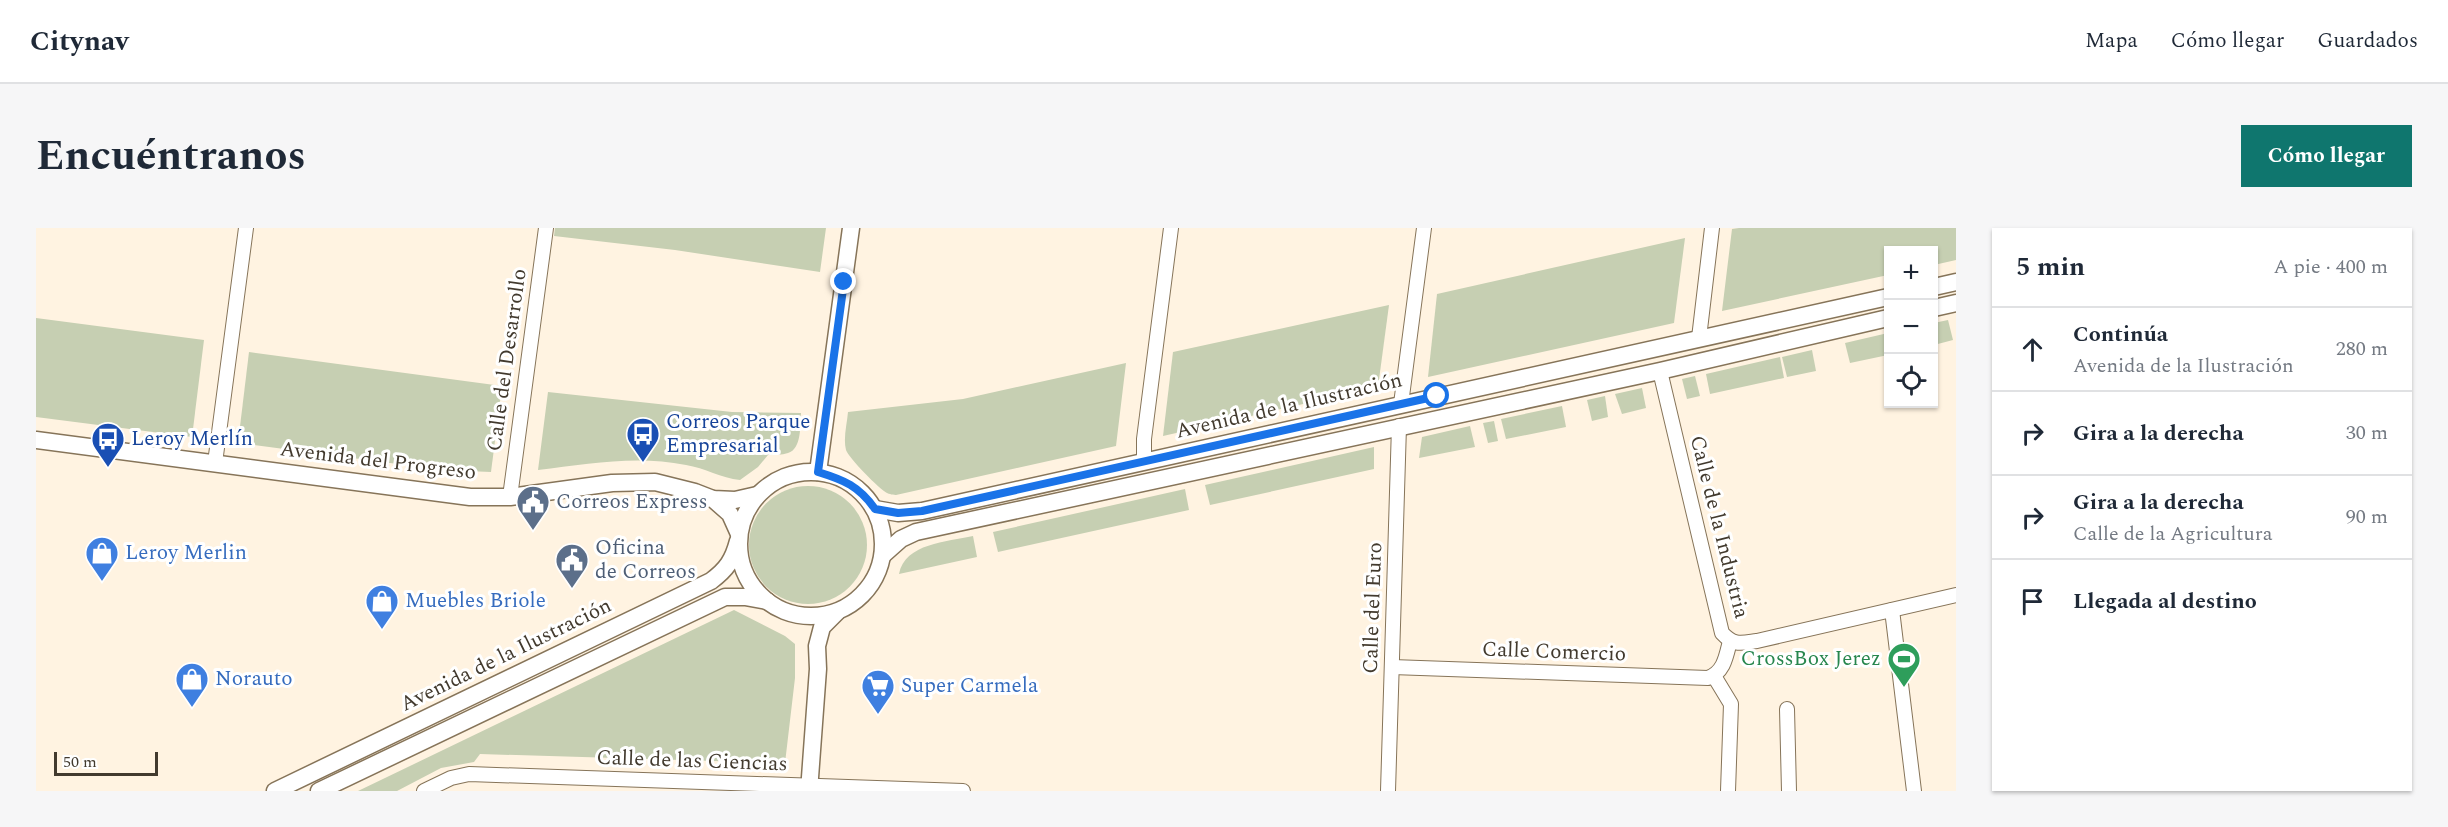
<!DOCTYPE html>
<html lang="es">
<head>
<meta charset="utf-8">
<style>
  :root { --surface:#fff; --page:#f6f6f7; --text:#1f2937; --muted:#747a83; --line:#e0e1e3; --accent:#0f766e }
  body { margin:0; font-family:Spectral,serif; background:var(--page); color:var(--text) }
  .controls { position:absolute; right:18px; top:18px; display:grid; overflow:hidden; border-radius:0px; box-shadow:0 2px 4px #0004 }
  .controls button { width:54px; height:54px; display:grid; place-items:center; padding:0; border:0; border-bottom:2px solid var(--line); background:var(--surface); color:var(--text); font:30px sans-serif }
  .scale { position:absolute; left:18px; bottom:15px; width:104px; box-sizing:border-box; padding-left:6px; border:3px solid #423a2e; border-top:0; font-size:16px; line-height:21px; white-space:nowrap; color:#423a2e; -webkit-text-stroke:4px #fff; paint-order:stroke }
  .stop { position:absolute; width:18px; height:18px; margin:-14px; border:4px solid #1a73e8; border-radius:50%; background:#fff }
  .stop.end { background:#1a73e8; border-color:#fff; box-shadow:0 2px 6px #0008 }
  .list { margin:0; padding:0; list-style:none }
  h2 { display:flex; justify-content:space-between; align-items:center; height:78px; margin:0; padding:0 24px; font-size:26px }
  h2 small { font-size:20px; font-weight:400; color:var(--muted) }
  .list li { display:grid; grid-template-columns:39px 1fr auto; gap:18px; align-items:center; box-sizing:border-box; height:84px; padding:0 24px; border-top:2px solid var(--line) }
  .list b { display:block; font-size:22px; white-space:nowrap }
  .list p { margin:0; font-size:20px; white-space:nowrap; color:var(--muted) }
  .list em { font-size:20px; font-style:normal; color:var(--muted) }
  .icon { flex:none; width:33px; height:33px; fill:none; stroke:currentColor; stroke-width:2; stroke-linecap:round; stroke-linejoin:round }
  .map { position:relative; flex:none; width:1920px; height:563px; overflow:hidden; border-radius:0px }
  header { display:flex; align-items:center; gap:36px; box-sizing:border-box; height:84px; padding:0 30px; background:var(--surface); border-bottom:2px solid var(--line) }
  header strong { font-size:28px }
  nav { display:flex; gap:33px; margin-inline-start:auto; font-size:21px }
  .intro { display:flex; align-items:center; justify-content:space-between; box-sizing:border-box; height:144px; padding:0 36px }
  h1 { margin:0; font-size:42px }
  .button { padding:15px 27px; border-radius:0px; background:var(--accent); color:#fff; font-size:21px; font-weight:700 }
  main { display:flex; gap:36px; padding:0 36px }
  aside { flex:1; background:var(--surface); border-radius:0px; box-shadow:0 2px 4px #0004 }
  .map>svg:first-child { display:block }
  .green { fill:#c6cfb2 }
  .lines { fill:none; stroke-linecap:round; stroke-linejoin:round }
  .minor-casing { stroke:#867459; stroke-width:16 }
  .tertiary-casing { stroke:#867459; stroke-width:19 }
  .minor { stroke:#fff; stroke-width:14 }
  .tertiary { stroke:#fff; stroke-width:16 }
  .route { stroke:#1a73e8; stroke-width:8 }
  .labels { text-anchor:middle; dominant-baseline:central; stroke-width:6; stroke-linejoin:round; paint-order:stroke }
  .street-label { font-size:21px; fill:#423a2e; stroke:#fff }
  .transit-label { font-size:21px; fill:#164399; stroke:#fff; text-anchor:start }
  .service-label { font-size:21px; fill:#4e5e75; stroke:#fff; text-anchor:start }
  .shop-label { font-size:21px; fill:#366cbe; stroke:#fff; text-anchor:start }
  .leisure-label { font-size:21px; fill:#27864d; stroke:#fff; text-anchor:end }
</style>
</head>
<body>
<header>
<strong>Citynav</strong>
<nav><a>Mapa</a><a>Cómo llegar</a><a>Guardados</a></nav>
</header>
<div class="intro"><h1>Encuéntranos</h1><a class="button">Cómo llegar</a></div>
<main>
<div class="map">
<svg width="1920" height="563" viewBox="0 0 1920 563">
  <rect width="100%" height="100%" fill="#fff3e1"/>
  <!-- green -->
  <g class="green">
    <path d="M519 0H790L784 44 639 22 518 8Z"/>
    <path d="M1703 0H1920V32L1898 37V22H1852V47L1686 83 1696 1Z"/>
    <path d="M1649 10 1638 95 1392 149 1401 66Z"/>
    <path d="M1353 77 1342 159 1127 208 1137 124Z"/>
    <path d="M0 90 168 112 156 209 0 189Z"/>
    <path d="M1912 92 1917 112 1898 117V95Z"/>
    <path d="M1852 105V127L1814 135 1809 115Z"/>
    <path d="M1776 122 1780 143 1751 149 1746 129Z"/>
    <path d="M213 124 466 158 455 244 407 242 202 215Z"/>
    <path d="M1744 129 1748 150 1674 166 1670 146Z"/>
    <path d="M1090 135 1080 218 860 267C859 267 852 266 851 265 844 262 812 229 810 222 807 210 811 196 812 184L927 171Z"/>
    <path d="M1659 148 1664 168 1651 171 1646 151Z"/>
    <path d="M1606 160 1610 180 1586 186 1579 166Z"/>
    <path d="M512 164 696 184 765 185C764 197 766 221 752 225 746 227 738 227 732 227L722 239 704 252C685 250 669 240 650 237 600 227 552 236 502 242Z"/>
    <path d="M1569 168 1572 189 1556 193 1551 172Z"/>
    <path d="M1526 178 1530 199 1470 211 1465 191Z"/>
    <path d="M1458 193 1462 213 1452 215 1447 195Z"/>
    <path d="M1434 198 1439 219 1383 230 1386 209Z"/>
    <path d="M1338 219V241L1174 277 1169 257Z"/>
    <circle cx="772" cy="317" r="59"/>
    <path d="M1149 261 1153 282 962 324 957 304Z"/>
    <path d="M937 308 941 329 863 346C869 315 911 314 937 308Z"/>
    <path d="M698 382 749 408 759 416V450L749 535 444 526 438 534 405 540 361 563H322Z"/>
  </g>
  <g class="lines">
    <defs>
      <g id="minor">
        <path d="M1663 110 1676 0"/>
        <path d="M1624 143 1686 405C1698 418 1705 415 1721 413L1920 367"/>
        <path d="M1365 176 1388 0"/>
        <path d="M1108 234V211L1135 0"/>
        <path d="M179 235 210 0"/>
        <path d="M474 269 510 0"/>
        <path d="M1856 382 1878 563"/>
        <path d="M1356 439 1672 450C1688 444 1690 429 1694 413"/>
        <path d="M1678 448 1695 476 1692 563"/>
        <path d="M1751 481 1753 563"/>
        <path d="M388 563 415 550 433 546 927 563"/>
        <path d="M1352 563 1363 198"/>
      </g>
      <g id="tertiary">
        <path d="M1898 59 1920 54"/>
        <path d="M1898 80 1920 75"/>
        <path d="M0 212 434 269H474L576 255 619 254 659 264 677 271 699 272 721 267"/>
        <circle cx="775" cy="316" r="72"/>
        <path d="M782 244 815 0"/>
        <path d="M677 271 694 286 703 306"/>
        <path d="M839 281 862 285 886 283 1852 69"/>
        <path d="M847 327 865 311 880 304 1624 143 1852 90"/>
        <path d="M239 563 675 353C691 341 697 332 702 313"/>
        <path d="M283 563 689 369H709L731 373"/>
        <path d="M773 563 782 441 781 418 786 399 801 384"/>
      </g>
    </defs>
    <!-- minor casing -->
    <use href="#minor" class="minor-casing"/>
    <!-- tertiary casing -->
    <use href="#tertiary" class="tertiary-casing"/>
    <!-- minor -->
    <use href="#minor" class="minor"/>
    <!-- tertiary -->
    <use href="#tertiary" class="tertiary"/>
  </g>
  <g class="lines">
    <!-- route -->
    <path class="route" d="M808 54 782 244C808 252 823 258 839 281L862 285 886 283 1401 168"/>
  </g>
  <!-- icons -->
  <defs>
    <symbol id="bus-pin" viewBox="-11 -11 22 30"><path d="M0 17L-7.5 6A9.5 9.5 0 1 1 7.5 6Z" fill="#1a4fb4" stroke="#fff"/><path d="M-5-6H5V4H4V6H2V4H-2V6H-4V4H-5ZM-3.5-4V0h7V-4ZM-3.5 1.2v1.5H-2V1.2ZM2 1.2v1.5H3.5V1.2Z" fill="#fff"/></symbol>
    <symbol id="civic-pin" viewBox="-11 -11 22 30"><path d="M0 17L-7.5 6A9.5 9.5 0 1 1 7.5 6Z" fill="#5c6f8a" stroke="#fff"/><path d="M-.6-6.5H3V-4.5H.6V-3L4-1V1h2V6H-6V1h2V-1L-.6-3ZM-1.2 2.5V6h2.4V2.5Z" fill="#fff"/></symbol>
    <symbol id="shop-pin" viewBox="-11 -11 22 30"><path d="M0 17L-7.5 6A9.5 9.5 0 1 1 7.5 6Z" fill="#3f7fe0" stroke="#fff"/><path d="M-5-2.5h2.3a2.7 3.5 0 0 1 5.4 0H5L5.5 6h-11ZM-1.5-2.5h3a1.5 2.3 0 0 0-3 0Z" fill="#fff"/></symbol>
    <symbol id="stadium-pin" viewBox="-11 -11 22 30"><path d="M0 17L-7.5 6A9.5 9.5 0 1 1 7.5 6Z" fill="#2e9e5b" stroke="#fff"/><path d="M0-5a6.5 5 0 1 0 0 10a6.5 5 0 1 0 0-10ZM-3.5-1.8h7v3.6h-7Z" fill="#fff"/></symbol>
    <symbol id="supermarket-pin" viewBox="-11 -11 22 30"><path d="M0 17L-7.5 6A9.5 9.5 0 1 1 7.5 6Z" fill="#3f7fe0" stroke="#fff"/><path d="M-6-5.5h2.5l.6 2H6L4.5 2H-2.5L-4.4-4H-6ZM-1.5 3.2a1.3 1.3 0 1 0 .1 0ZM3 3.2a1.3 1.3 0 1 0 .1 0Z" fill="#fff"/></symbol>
  </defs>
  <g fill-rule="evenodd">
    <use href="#bus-pin" x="588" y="187" width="38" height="52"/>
    <use href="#bus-pin" x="53" y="192" width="38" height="52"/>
    <use href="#civic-pin" x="478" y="255" width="38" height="52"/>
    <use href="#shop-pin" x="47" y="306" width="38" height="52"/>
    <use href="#civic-pin" x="517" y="313" width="38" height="52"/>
    <use href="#shop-pin" x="327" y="354" width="38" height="52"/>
    <use href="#stadium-pin" x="1849" y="412" width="38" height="52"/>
    <use href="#shop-pin" x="137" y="432" width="38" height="52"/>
    <use href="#supermarket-pin" x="823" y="439" width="38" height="52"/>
  </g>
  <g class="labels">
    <!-- street labels -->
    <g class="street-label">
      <text transform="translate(471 132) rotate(-82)">Calle del Desarrollo</text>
      <text transform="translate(1253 178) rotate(-13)">Avenida de la Ilustración</text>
      <text transform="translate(342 233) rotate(7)">Avenida del Progreso</text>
      <text transform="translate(1683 299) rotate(76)">Calle de la Industria</text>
      <text transform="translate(1337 380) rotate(-88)">Calle del Euro</text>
      <text transform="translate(1518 424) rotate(2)">Calle Comercio</text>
      <text transform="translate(470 427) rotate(-26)">Avenida de la Ilustración</text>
      <text transform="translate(656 533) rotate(2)">Calle de las Ciencias</text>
    </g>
    <!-- transit labels -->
    <g class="transit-label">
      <text x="630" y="194">Correos Parque<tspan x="630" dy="24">Empresarial</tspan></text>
      <text x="95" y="211">Leroy Merlín</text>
    </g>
    <!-- service labels -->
    <g class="service-label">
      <text x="520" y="274">Correos Express</text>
      <text x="559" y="320">Oficina<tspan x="559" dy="24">de Correos</tspan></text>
    </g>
    <!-- shop labels -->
    <g class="shop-label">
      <text x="89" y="325">Leroy Merlin</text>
      <text x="369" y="373">Muebles Briole</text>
      <text x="179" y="451">Norauto</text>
      <text x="865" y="458">Super Carmela</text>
    </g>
    <!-- leisure labels -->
    <g class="leisure-label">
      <text x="1845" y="431">CrossBox Jerez</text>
    </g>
  </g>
</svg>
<div class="controls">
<button>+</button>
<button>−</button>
<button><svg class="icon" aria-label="locate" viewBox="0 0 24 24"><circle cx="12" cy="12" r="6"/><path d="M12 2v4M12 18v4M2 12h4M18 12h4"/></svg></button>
</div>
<div class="scale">50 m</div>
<div class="stop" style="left:1401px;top:168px"></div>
<div class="stop end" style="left:808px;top:54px"></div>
</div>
<aside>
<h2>5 min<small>A pie · 400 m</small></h2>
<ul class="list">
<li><svg class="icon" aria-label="ahead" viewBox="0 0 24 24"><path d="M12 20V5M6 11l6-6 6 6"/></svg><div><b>Continúa</b><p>Avenida de la Ilustración</p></div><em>280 m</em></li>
<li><svg class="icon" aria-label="right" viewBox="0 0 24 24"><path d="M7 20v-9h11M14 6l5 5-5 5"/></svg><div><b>Gira a la derecha</b></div><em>30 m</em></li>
<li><svg class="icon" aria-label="right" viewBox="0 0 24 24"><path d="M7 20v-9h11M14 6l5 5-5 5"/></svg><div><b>Gira a la derecha</b><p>Calle de la Agricultura</p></div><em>90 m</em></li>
<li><svg class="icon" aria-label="arrive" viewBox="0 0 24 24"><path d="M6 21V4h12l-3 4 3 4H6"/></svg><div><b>Llegada al destino</b></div></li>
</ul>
</aside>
</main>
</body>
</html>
